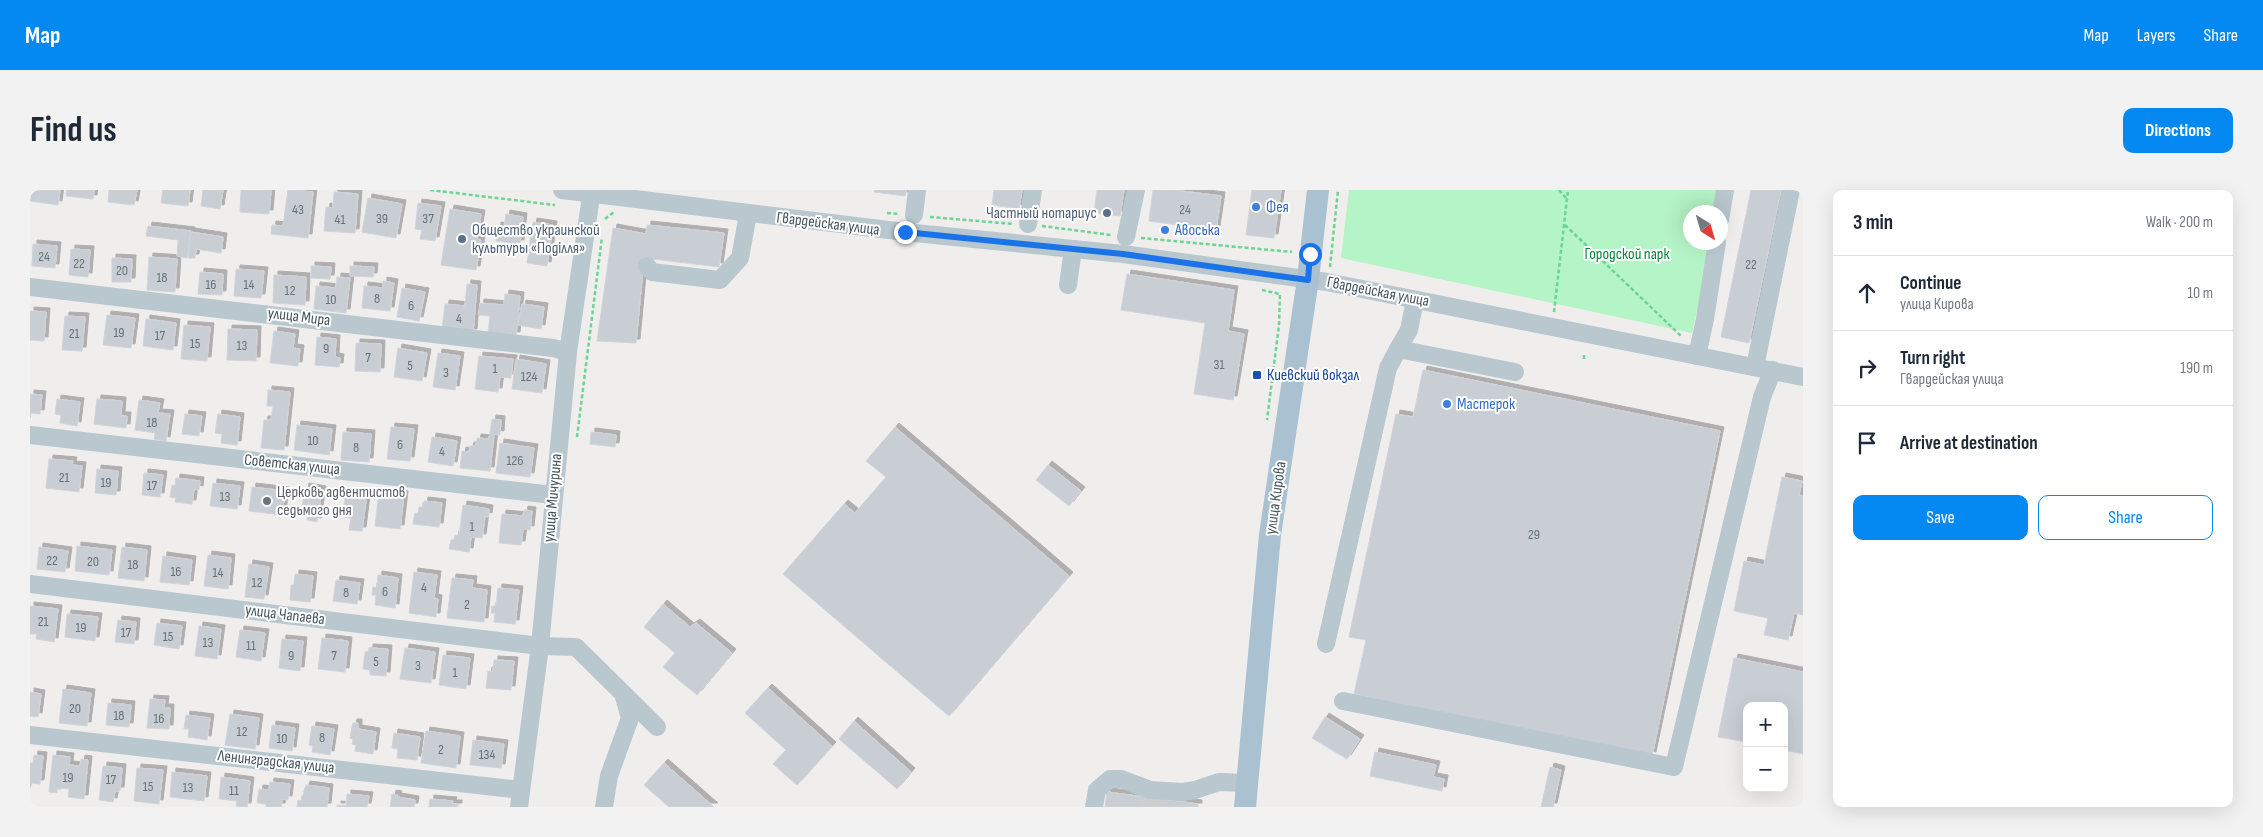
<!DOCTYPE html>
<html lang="en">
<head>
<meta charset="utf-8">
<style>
  :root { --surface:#fff; --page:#f2f2f3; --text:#1f2937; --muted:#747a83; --line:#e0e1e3; --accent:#0489f3 }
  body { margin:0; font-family:"Sofia Sans Condensed",sans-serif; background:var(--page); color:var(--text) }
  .controls { position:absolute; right:15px; bottom:15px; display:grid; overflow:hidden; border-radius:10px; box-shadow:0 5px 20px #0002 }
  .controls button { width:45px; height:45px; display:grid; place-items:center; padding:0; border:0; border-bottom:1px solid var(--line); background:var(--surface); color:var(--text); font:25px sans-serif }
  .compass { position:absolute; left:1653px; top:15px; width:45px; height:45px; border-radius:50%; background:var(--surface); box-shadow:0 5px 20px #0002; rotate:143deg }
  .stop { position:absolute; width:15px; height:15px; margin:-11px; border:4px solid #1a73e8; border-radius:50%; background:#fff }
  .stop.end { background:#1a73e8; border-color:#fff; box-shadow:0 1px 5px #0008 }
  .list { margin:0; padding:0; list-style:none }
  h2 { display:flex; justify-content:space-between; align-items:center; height:65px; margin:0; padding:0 20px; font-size:21px }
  h2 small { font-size:16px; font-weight:400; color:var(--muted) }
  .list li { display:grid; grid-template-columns:32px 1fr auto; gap:15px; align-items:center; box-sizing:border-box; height:75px; padding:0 20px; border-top:1px solid var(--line) }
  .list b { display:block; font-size:19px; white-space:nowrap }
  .list p { margin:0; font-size:16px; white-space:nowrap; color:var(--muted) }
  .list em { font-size:16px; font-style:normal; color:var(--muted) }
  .actions { display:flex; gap:10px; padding:15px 20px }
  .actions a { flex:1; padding:11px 0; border:1px solid var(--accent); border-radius:10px; text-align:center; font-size:18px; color:var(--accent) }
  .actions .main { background:var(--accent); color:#fff }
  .icon { flex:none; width:28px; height:28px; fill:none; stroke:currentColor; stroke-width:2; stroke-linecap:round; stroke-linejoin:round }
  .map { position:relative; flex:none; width:1773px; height:617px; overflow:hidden; border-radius:10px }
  header { display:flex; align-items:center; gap:30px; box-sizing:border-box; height:70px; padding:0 25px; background:var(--accent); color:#fff }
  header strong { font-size:24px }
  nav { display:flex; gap:28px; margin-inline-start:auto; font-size:18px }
  .intro { display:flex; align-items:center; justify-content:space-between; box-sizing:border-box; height:120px; padding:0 30px }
  h1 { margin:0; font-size:35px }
  .button { padding:12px 22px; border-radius:10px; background:var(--accent); color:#fff; font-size:18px; font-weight:700 }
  main { display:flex; gap:30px; padding:0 30px }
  aside { flex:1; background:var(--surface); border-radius:10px; box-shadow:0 5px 20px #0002 }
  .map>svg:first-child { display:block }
  .green { fill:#b5f4c6 }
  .building { fill:#c8ced3; stroke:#d0d4da; filter:url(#shadow) }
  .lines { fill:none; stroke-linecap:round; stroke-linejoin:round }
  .minor-tunnel { stroke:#cdced0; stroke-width:18; stroke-dasharray:18 9; stroke-linecap:butt }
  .path { stroke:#6ad594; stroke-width:2.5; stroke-dasharray:4 2.5; stroke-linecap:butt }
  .minor { stroke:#b9c7ce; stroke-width:18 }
  .major { stroke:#a9c1d0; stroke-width:22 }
  .route { stroke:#1a73e8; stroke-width:6 }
  .shop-dot { fill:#3f7fe0; stroke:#fff; stroke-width:2 }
  .service-dot { fill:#5c6f8a; stroke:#fff; stroke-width:2 }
  .transit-dot { fill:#1a4fb4; stroke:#fff; stroke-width:2 }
  .worship-dot { fill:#6b7280; stroke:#fff; stroke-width:2 }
  .labels { text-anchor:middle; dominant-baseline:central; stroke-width:4; stroke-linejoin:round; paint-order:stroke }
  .number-label { font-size:14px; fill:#64727a }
  .shop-label { font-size:16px; fill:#366cbe; stroke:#fff; text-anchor:start }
  .service-label { font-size:16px; fill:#4e5e75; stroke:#fff; text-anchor:end }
  .street-label { font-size:16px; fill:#43545d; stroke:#fff }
  .park-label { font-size:16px; fill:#0c863b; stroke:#fff }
  .transit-label { font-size:16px; fill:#164399; stroke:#fff; text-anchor:start }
  .worship-label { font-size:16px; fill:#5b616d; stroke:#fff; text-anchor:start }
</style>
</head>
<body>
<header>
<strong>Map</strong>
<nav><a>Map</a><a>Layers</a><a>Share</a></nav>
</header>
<div class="intro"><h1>Find us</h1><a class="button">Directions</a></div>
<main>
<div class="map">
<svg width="1773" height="617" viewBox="0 0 1773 617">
  <defs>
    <filter id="shadow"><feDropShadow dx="4" dy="-4" stdDeviation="0" flood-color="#0004"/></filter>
  </defs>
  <rect width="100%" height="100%" fill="#f0eded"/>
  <!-- green -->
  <path class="green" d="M1319 0H1694L1689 22H1660V52L1682 53 1662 143 1311 68Z"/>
  <!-- building -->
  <g class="building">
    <path d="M1 0H30L28 15 0 11Z"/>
    <path d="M37 0H64L63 9 36 6Z"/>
    <path d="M79 0H107L104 15 78 12Z"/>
    <path d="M133 0H160L158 16 131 13Z"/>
    <path d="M173 0H193L190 19 171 16Z"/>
    <path d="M211 0H241L239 24 210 22Z"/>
    <path d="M258 0 283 2 278 48 241 44 242 35 253 36Z"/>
    <path d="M845 0H876L875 6 844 2Z"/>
    <path d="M964 0H992L989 19 962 15Z"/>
    <path d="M1067 0H1094L1090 26 1064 23Z"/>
    <path d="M1123 0H1143L1191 6 1186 40 1119 31Z"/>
    <path d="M1222 0H1251L1244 48 1216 45Z"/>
    <path d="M1721 0H1751L1719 153 1691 147Z"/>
    <path d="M304 2 328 4 325 43 294 41 296 17 303 18Z"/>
    <path d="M338 8 372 14 366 48 332 42Z"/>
    <path d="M388 13 411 16 405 51 390 49 392 40 385 39Z"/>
    <path d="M420 19 451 24 447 49 451 50 446 80 411 75Z"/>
    <path d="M476 24 493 27 490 54 466 51 467 36 474 37Z"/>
    <path d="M503 32 523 35 517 76 497 73Z"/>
    <path d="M617 35 694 43 689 77 614 68 606 153 567 151 583 38 616 44Z"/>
    <path d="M118 36 161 41 157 68 147 66 148 50 116 46Z"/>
    <path d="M161 42 193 47 191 63 166 59 165 68H158Z"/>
    <path d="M3 54 27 56 25 78 2 76Z"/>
    <path d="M41 59 60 60 58 87 39 85Z"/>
    <path d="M119 67 147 69 145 102 117 100Z"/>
    <path d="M82 68 102 69 101 92H82Z"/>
    <path d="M281 76 301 77 300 89 281 88Z"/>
    <path d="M320 76 344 77 343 87 320 86Z"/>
    <path d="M206 79 234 81 231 108 204 106Z"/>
    <path d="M170 82 193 84 192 105 168 104Z"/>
    <path d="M1097 84 1204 100 1198 141 1214 144 1203 210 1164 204 1175 133 1091 120Z"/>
    <path d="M244 85 276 87 275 115 243 113Z"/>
    <path d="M307 87 320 88 316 123 284 119 286 96 306 98Z"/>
    <path d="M353 91 364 93 360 121 332 118 334 96 353 98Z"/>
    <path d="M437 94 447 95 443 143 412 140 415 114 435 116Z"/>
    <path d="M372 98 395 102 389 131 367 127Z"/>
    <path d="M475 104 490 106 486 146 458 143 460 126 449 125 450 113 474 115Z"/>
    <path d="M492 114 514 117 511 139 488 135Z"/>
    <path d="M0 121 16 122 14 151 0 150Z"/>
    <path d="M77 125 105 128 101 158 73 155Z"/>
    <path d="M35 126 55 127 52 161 32 160Z"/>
    <path d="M116 129 146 133 143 160 113 156Z"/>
    <path d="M154 135 180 137 177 171 151 169Z"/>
    <path d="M198 139 227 140 226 171 197 170Z"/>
    <path d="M244 141 265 144 263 158 270 159 268 176 240 173Z"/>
    <path d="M287 147 306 149 305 167 310 168 309 177 285 175Z"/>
    <path d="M326 153 351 154 350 182 325 181Z"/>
    <path d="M368 158 397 163 392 191 364 187Z"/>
    <path d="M408 163 430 166 425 200 403 197Z"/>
    <path d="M449 166 483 169 481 188 470 187 468 202 445 199Z"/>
    <path d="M486 169 516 174 512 203 482 199Z"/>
    <path d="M1393 180 1690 241 1622 566 1324 504 1336 450 1319 447 1366 224 1383 227Z"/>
    <path d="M238 200 260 202 254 260 231 258 234 230H241L243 216H237Z"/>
    <path d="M0 204 12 205 10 224 1 223 0 228Z"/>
    <path d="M27 209 50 212 47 236 30 233 31 225 25 224Z"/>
    <path d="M67 209 92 211 91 226H97L96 238 64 234Z"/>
    <path d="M109 210 130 213 128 223 140 224 136 251 124 249 125 243 105 240Z"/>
    <path d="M155 224 172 226 169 246 152 244Z"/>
    <path d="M188 224 210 227 207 255 191 253 192 244 185 243Z"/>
    <path d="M462 229 471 230 470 245 464 244 460 281 430 278 432 261 439 262 440 256H446L447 248 459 249Z"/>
    <path d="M267 235 302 239 299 265 264 260Z"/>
    <path d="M361 237 384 239 380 271 357 269Z"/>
    <path d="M865 237 1039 386 919 526 753 384 814 314 825 323 856 287 836 271Z"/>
    <path d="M313 242 341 244 339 272 311 270Z"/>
    <path d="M561 242 586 245 585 257 560 254Z"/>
    <path d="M402 247 427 251 423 276 398 272Z"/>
    <path d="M470 253 504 258 500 287 466 283Z"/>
    <path d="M19 269 43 271 42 275 52 276 49 302 16 298Z"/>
    <path d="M1018 275 1051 301 1039 316 1006 290Z"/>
    <path d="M67 279 88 281 86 305 65 303Z"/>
    <path d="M114 283 133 285 130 307 112 305Z"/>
    <path d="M1752 287 1772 291 1769 305 1773 306V425L1764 423 1758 450 1734 445 1738 428 1704 421 1714 371 1734 375Z"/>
    <path d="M146 288 170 291 169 300 164 299 162 314 145 312 146 308 140 307 142 295 145 296Z"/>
    <path d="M183 293 210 296 207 319 180 316Z"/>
    <path d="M222 297 255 301 252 325 219 321Z"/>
    <path d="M275 297 292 300 287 332 277 330 278 326 271 325Z"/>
    <path d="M349 302 374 305 370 339 345 336Z"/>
    <path d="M315 307 336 310 332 341 319 340 321 328 313 327Z"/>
    <path d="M394 311 412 313 409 337 383 334 385 323 388 324 389 317H393Z"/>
    <path d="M433 315 459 319 458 327 455 326 452 348 441 347 439 362 419 359 421 350H424L425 345 429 346Z"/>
    <path d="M494 320 502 321 500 340 493 339 491 355 469 353 472 324 493 326Z"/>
    <path d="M47 356 82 360 79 385 45 381Z"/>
    <path d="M9 357 38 361 35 382 7 379Z"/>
    <path d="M92 357 117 360 114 391 88 388Z"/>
    <path d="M178 365 201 368 198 399 174 396Z"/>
    <path d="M133 366 162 370 159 395 130 392Z"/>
    <path d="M219 374 239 377 234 409 215 407Z"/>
    <path d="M384 382 407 385 404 408 408 409 406 427 379 423Z"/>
    <path d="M265 384 283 386 280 412 260 410 261 395H264Z"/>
    <path d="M348 385 368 388 365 418 345 415 346 405H342L343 397 347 398Z"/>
    <path d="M422 388 443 390 442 398 457 400 454 432 417 428Z"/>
    <path d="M306 390 330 393 327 414 303 411Z"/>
    <path d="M468 398 489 400 485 434 464 432 465 423H461L462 416H466Z"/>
    <path d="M633 414 660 437 666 433 702 463 667 505 633 477 645 463 614 437Z"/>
    <path d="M0 416 28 419 24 452 6 449 7 444H0Z"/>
    <path d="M37 424 68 427 65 451 35 447Z"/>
    <path d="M88 430 106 432 104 454 85 452Z"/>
    <path d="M127 433 152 436 149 459 124 455Z"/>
    <path d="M169 436 191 439 187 469 165 466Z"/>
    <path d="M210 440 235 443 231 471 206 467Z"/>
    <path d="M292 448 318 451 315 482 288 479Z"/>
    <path d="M252 449 273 451 270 481 249 478Z"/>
    <path d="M339 458 358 459 356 486 340 485V480L333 479 335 462 339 461Z"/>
    <path d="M375 458 405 462 401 493 370 489Z"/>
    <path d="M413 465 440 468 436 499 409 495Z"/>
    <path d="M1704 468 1773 482V564L1754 560V516H1717V552L1688 547Z"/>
    <path d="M464 470 484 471 481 500 456 498 458 481 463 482Z"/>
    <path d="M738 498 802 556 767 595 743 574 756 560 715 523Z"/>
    <path d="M33 499 61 503 57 536 29 533Z"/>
    <path d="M0 502 11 504 8 527 0 526Z"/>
    <path d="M120 509 135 510 134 518H140L139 539 117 538Z"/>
    <path d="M78 513 101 515 99 537 76 535Z"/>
    <path d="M200 524 229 528 225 559 195 555Z"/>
    <path d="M156 525 180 528 177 550 158 547 159 539H154Z"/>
    <path d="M1295 527 1330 549 1317 569 1282 548Z"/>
    <path d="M824 531 881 582 867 599 809 549Z"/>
    <path d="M323 533H328V539L346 542 343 564 325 561 326 555 322 554 323 549 320 548Z"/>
    <path d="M242 535 265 538 262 561 239 558Z"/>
    <path d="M282 536 304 539 300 565 282 562 283 556 279 555Z"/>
    <path d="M396 541 430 546 426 578 391 573Z"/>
    <path d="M364 543 390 547 387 570 367 568 368 559 362 558Z"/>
    <path d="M443 550 474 554 471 578 440 575Z"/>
    <path d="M1345 562 1406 575 1403 587 1414 589 1412 601 1340 586Z"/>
    <path d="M4 565 13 566 10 594 2 593 0 598V573H3Z"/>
    <path d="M23 565 40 567 39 575 50 576 51 569 58 570 54 609 38 607 39 599 27 598V603L19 602Z"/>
    <path d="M634 573 684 617H639L614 595Z"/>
    <path d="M73 576 92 578 90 601H85L83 612 69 610Z"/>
    <path d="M1520 577 1531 580 1523 617H1511Z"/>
    <path d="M107 578 133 580 129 614 104 611Z"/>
    <path d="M142 582 177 586 174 611 140 607Z"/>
    <path d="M191 587 220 591 217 617 206 616 207 611 189 609Z"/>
    <path d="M240 592 260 594 258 610 252 609 251 617H236V614L227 613 229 599 239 600Z"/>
    <path d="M276 595 299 598 297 617H267L268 610 271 611Z"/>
    <path d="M1077 602 1168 614V617H1075Z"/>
    <path d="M317 604 339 606 337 617H307V615L316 616Z"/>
    <path d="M362 604 368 605 367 607 385 610 384 617H360Z"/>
    <path d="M400 609 423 611 422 614H428V617H399Z"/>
  </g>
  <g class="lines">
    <!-- minor-tunnel -->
    <path class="minor-tunnel" d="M1119 617 1120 600"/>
    <!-- path -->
    <g class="path">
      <path d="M400 0 525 15"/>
      <path d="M1529 0 1536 8"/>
      <path d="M857 23 869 24"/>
      <path d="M900 27 984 34"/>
      <path d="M575 29 584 22"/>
      <path d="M1535 35 1651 146"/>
      <path d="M1012 36 1081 45"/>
      <path d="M1111 48 1262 62"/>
      <path d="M1300 77 1308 0"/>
      <path d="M1232 100 1250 104 1249 135 1237 230"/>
      <path d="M1524 122 1538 0"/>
      <path d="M1554 165V170"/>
      <path d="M547 247 572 47"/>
    </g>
    <!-- minor -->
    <g class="minor">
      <path d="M532 0 875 42 1093 64 1297 92 1773 187"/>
      <path d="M884 25 887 0"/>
      <path d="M1690 30 1695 0"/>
      <path d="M998 34 1003 0"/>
      <path d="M1096 47 1106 0"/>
      <path d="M617 76 622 82 690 90 710 68 718 24"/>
      <path d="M1038 95 1043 59"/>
      <path d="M0 97 523 158 538 162"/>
      <path d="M1385 110 1379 140 1368 159 1485 182"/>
      <path d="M1667 166 1675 129 1687 52"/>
      <path d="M1724 177 1727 167 1761 0"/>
      <path d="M0 245 523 305"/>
      <path d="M0 394 510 456 546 457 627 537"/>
      <path d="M1296 454 1358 178 1368 159"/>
      <path d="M1313 511 1644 577 1732 207 1743 180"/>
      <path d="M0 545 491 600"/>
      <path d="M489 617 510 456 538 162 562 0"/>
      <path d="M574 617 579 586 600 528 594 507"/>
      <path d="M1064 617 1067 600 1080 589H1091L1120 600 1153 602 1165 600 1189 592 1217 593"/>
    </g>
    <!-- major -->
    <path class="major" d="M1215 617 1240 345 1278 89 1288 0"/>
  </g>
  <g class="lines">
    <!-- route -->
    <path class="route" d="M875 42 1093 64 1278 90 1280 64"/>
  </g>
  <!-- markers -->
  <g class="shop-dot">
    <circle cx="1226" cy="17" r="5"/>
    <circle cx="1135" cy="40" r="5"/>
    <circle cx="1417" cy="214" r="5"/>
  </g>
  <g class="service-dot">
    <circle cx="1077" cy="23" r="5"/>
    <circle cx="432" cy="49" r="5"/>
  </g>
  <rect class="transit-dot" x="1222" y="180" width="10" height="10" rx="2.5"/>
  <circle class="worship-dot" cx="237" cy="311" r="5"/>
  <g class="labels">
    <!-- number labels -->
    <g class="number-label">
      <text x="268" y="19">43</text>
      <text x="1155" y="19">24</text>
      <text x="352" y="28">39</text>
      <text x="398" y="28">37</text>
      <text x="310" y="29">41</text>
      <text x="14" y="66">24</text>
      <text x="49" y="73">22</text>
      <text x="1721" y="74">22</text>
      <text x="92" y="80">20</text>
      <text x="132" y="87">18</text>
      <text x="181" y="94">16</text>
      <text x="219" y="94">14</text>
      <text x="260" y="100">12</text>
      <text x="347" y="108">8</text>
      <text x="301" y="109">10</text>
      <text x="381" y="115">6</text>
      <text x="429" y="128">4</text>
      <text x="89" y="142">19</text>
      <text x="44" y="143">21</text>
      <text x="130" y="145">17</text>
      <text x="165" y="153">15</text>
      <text x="212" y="155">13</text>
      <text x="296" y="158">9</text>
      <text x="338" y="167">7</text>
      <text x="1189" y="174">31</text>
      <text x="380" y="175">5</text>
      <text x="465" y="178">1</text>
      <text x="416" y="182">3</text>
      <text x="499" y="186">124</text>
      <text x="122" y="232">18</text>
      <text x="283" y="250">10</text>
      <text x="370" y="254">6</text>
      <text x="326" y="257">8</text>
      <text x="412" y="261">4</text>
      <text x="485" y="270">126</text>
      <text x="34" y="287">21</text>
      <text x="76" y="292">19</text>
      <text x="122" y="295">17</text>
      <text x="195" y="306">13</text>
      <text x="442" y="336">1</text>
      <text x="1504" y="344">29</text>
      <text x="22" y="370">22</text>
      <text x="63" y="371">20</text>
      <text x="103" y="374">18</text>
      <text x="146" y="381">16</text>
      <text x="188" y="382">14</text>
      <text x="227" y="392">12</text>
      <text x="394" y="397">4</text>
      <text x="355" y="401">6</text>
      <text x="316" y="402">8</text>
      <text x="437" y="414">2</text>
      <text x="13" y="431">21</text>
      <text x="51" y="437">19</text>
      <text x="96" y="442">17</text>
      <text x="138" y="446">15</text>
      <text x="178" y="452">13</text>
      <text x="221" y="455">11</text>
      <text x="261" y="465">9</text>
      <text x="304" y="465">7</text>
      <text x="346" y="471">5</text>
      <text x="388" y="475">3</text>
      <text x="425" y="482">1</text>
      <text x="45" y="518">20</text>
      <text x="89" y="525">18</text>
      <text x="129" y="528">16</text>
      <text x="212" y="541">12</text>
      <text x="292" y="547">8</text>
      <text x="252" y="548">10</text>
      <text x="411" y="559">2</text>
      <text x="457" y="564">134</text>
      <text x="38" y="587">19</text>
      <text x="81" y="589">17</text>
      <text x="118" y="596">15</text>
      <text x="158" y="597">13</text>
      <text x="204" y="600">11</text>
    </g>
    <!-- shop labels -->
    <g class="shop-label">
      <text x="1236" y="17">Фея</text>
      <text x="1145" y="40">Авоська</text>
      <text x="1427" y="214">Мастерок</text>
    </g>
    <!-- service labels -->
    <g class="service-label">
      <text x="1067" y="23">Частный нотариус</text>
      <text x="442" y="40" text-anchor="start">Общество украинской<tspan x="442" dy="18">культуры «Поділля»</tspan></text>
    </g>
    <!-- street labels -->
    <g class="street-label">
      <text transform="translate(798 34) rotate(7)">Гвардейская улица</text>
      <text transform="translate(1348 102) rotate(11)">Гвардейская улица</text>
      <text transform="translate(269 127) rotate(7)">улица Мира</text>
      <text transform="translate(262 275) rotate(6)">Советская улица</text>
      <text transform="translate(523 308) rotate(-85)">улица Мичурина</text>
      <text transform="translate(1246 308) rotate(-82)">улица Кирова</text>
      <text transform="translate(255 425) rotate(7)">улица Чапаева</text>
      <text transform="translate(246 572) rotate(6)">Ленинградская улица</text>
    </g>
    <!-- park labels -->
    <g class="park-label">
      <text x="1597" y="64">Городской парк</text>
    </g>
    <!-- transit labels -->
    <g class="transit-label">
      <text x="1237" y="185">Киевский вокзал</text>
    </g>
    <!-- worship labels -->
    <g class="worship-label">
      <text x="247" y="302">Церковь адвентистов<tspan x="247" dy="18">седьмого дня</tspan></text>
    </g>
  </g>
</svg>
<div class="controls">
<button>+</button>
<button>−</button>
</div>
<svg class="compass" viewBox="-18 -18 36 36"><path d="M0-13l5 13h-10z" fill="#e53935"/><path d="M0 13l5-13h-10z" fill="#747a83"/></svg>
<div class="stop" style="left:1280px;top:64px"></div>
<div class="stop end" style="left:875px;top:42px"></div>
</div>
<aside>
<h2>3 min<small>Walk · 200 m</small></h2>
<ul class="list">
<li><svg class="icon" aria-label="ahead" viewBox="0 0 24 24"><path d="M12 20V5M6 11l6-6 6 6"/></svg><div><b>Continue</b><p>улица Кирова</p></div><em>10 m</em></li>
<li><svg class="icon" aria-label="right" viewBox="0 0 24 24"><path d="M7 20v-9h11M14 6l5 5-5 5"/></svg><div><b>Turn right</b><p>Гвардейская улица</p></div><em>190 m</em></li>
<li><svg class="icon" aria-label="arrive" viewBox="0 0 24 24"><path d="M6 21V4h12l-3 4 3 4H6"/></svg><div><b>Arrive at destination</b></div></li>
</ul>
<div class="actions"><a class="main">Save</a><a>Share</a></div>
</aside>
</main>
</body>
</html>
